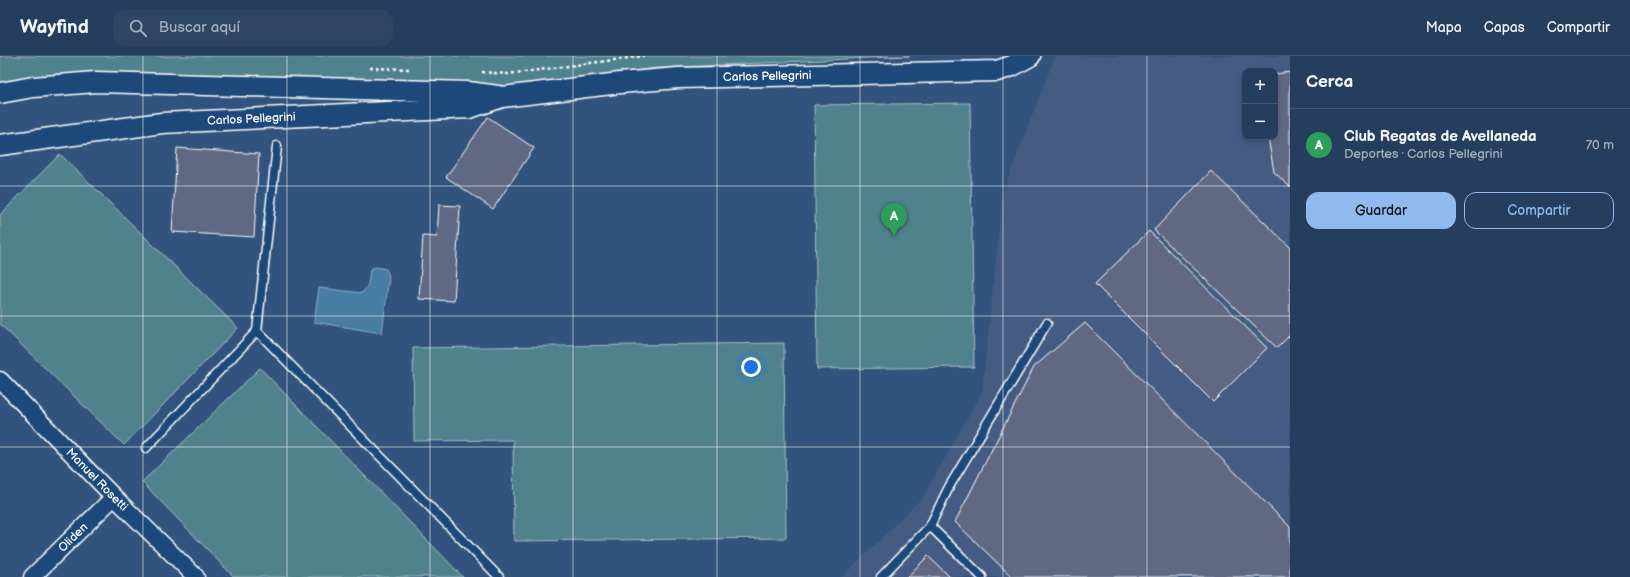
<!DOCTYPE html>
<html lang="es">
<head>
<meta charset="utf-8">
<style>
  :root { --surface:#263e5e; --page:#2e4564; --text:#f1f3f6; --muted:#a4aebc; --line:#425773; --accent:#90b9f0 }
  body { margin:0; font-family:"Balsamiq Sans",sans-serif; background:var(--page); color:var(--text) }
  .controls { position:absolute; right:12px; top:12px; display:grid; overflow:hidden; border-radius:8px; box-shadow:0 2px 6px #0003 }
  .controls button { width:36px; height:36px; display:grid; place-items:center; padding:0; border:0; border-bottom:1px solid var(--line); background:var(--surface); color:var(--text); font:20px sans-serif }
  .you { position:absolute; left:751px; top:311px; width:14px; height:14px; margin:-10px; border:3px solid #fff; border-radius:50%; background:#1a73e8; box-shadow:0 0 0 6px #1a73e833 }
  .badge { display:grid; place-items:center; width:26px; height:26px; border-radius:50%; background:var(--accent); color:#fff; font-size:13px; font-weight:700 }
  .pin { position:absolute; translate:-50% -33px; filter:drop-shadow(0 1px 2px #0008) }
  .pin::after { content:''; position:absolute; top:21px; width:14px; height:12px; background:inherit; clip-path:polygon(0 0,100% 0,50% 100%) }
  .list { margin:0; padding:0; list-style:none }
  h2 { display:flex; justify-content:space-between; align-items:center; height:52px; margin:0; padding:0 16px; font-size:17px }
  h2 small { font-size:13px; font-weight:400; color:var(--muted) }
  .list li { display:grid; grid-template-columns:26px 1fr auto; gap:12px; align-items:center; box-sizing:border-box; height:72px; padding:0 16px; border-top:1px solid var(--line) }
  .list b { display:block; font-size:15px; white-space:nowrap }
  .list p { margin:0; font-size:13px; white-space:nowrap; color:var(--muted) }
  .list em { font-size:13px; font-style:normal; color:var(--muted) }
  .actions { display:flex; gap:8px; padding:12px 16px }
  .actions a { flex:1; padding:9px 0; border:1px solid var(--accent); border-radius:12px; text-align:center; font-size:14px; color:var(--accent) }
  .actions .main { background:var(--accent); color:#111 }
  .icon { flex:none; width:22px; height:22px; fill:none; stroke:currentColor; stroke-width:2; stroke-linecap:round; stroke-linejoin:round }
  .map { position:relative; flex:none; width:1290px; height:521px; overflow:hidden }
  header { display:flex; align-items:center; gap:24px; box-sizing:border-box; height:56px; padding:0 20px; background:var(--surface); border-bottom:1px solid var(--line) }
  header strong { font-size:19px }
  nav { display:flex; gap:22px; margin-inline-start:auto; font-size:14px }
  .search { width:280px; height:36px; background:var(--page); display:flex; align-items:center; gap:10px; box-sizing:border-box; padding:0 14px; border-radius:12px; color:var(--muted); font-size:15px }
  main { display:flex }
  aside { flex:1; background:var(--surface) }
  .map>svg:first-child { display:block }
  .built { fill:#445c82; fill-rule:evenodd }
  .green { fill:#50828d; stroke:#a8c0c6 }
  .water { fill:#467ca3; stroke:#90b0c8 }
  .building { fill:#606884; stroke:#fff }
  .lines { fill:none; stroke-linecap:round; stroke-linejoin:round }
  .service-casing { stroke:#fff; stroke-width:11 }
  .minor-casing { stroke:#fff; stroke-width:19 }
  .tertiary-casing { stroke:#fff; stroke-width:23 }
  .path { stroke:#fff; stroke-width:2.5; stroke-dasharray:3 3; stroke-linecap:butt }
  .service { stroke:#1f4a7a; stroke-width:8 }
  .minor { stroke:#1f4a7a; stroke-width:16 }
  .tertiary { stroke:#1f4a7a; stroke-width:20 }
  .grid { fill:none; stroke:#fff; stroke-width:1; stroke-opacity:0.55 }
  .labels { text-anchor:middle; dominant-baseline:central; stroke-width:3; stroke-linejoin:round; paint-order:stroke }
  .street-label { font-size:12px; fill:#fff; stroke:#1f4a7a }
</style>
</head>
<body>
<header>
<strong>Wayfind</strong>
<div class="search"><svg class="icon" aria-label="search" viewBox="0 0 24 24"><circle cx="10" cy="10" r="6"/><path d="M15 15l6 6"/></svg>Buscar aquí</div>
<nav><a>Mapa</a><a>Capas</a><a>Compartir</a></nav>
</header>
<main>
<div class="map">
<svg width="1290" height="521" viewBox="0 0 1290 521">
  <rect width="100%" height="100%" fill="#32537d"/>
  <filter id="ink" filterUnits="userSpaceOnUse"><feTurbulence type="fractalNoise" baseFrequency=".025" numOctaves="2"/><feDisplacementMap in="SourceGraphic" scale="8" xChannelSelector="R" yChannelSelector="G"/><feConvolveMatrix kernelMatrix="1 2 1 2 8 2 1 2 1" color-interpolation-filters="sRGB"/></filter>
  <g filter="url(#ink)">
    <!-- built -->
    <path class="built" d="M1055 0H1290V521H842L923 441 982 336 1003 136ZM1245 15H1275V81H1245Z"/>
    <!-- green -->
    <g class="green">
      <path d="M0 0H910L656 12 503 32 0 30Z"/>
      <path d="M970 47 974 311 817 313 814 49Z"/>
      <path d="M60 98 238 272 124 389 0 268V159Z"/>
      <path d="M784 287 786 482 514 485 513 384 414 385 413 292Z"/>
      <path d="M260 312 463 521H234L142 426Z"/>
    </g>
    <!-- water -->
    <path class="water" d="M376 211 386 213 389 220 382 277 314 266 319 232 362 237 368 229 370 213Z"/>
    <!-- building -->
    <g class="building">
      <path d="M1290 16V131L1274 116 1268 81H1275V18Z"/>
      <path d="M488 61 534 92 493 153 446 121Z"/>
      <path d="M177 92 259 98 254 181 172 176Z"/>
      <path d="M1211 115 1290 191V279L1277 292 1154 174Z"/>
      <path d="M439 149 460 150 454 245 419 243 423 180 437 181Z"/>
      <path d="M1149 175 1267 292 1213 346 1095 228Z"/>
      <path d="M1085 267 1290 471V521H1012L955 466 1034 311Z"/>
      <path d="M928 500 950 521H907Z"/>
    </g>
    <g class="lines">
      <defs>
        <g id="service">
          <path d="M277 90 257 275 499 521"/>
          <path d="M146 392 257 275"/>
          <path d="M930 470 949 431 1047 267"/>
          <path d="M881 521 930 470 982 521"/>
        </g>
        <g id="minor">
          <path id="s1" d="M0 324 114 441 196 521"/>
          <path id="s2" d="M32 521 114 441"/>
        </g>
        <g id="tertiary">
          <path d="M0 37 33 31 96 26 468 36 498 40"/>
          <path id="s3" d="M0 89 162 67 469 52 502 41 620 27 678 22 997 15 1012 10 1030 0"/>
        </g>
      </defs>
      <!-- service casing -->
      <use href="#service" class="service-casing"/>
      <!-- minor casing -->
      <use href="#minor" class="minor-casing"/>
      <!-- tertiary casing -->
      <use href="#tertiary" class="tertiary-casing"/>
      <!-- path -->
      <g class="path">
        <path d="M370 12 409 13"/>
        <path d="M482 16 508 18 644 0"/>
      </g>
      <!-- service -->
      <use href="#service" class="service"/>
      <!-- minor -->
      <use href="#minor" class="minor"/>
      <!-- tertiary -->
      <use href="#tertiary" class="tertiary"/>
    </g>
  </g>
  <!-- grid -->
  <path class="grid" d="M143 0V521M287 0V521M430 0V521M573 0V521M717 0V521M860 0V521M1003 0V521M1147 0V521M0 130H1290M0 260H1290M0 391H1290"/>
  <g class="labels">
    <!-- street labels -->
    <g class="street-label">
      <text stroke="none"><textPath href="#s3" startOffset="772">Carlos Pellegrini</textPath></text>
      <text stroke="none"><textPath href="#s3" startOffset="253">Carlos Pellegrini</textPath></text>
      <text stroke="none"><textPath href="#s1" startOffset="139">Manuel Rosetti</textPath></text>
      <text stroke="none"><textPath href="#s2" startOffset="57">Oliden</textPath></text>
    </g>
  </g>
</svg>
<div class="controls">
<button>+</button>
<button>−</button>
</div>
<div class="you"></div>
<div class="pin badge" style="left:894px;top:180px;background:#2e9e5b">A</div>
</div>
<aside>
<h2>Cerca<small></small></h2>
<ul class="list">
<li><span class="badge" style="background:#2e9e5b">A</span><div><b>Club Regatas de Avellaneda</b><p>Deportes · Carlos Pellegrini</p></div><em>70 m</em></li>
</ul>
<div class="actions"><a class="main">Guardar</a><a>Compartir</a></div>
</aside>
</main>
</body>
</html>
